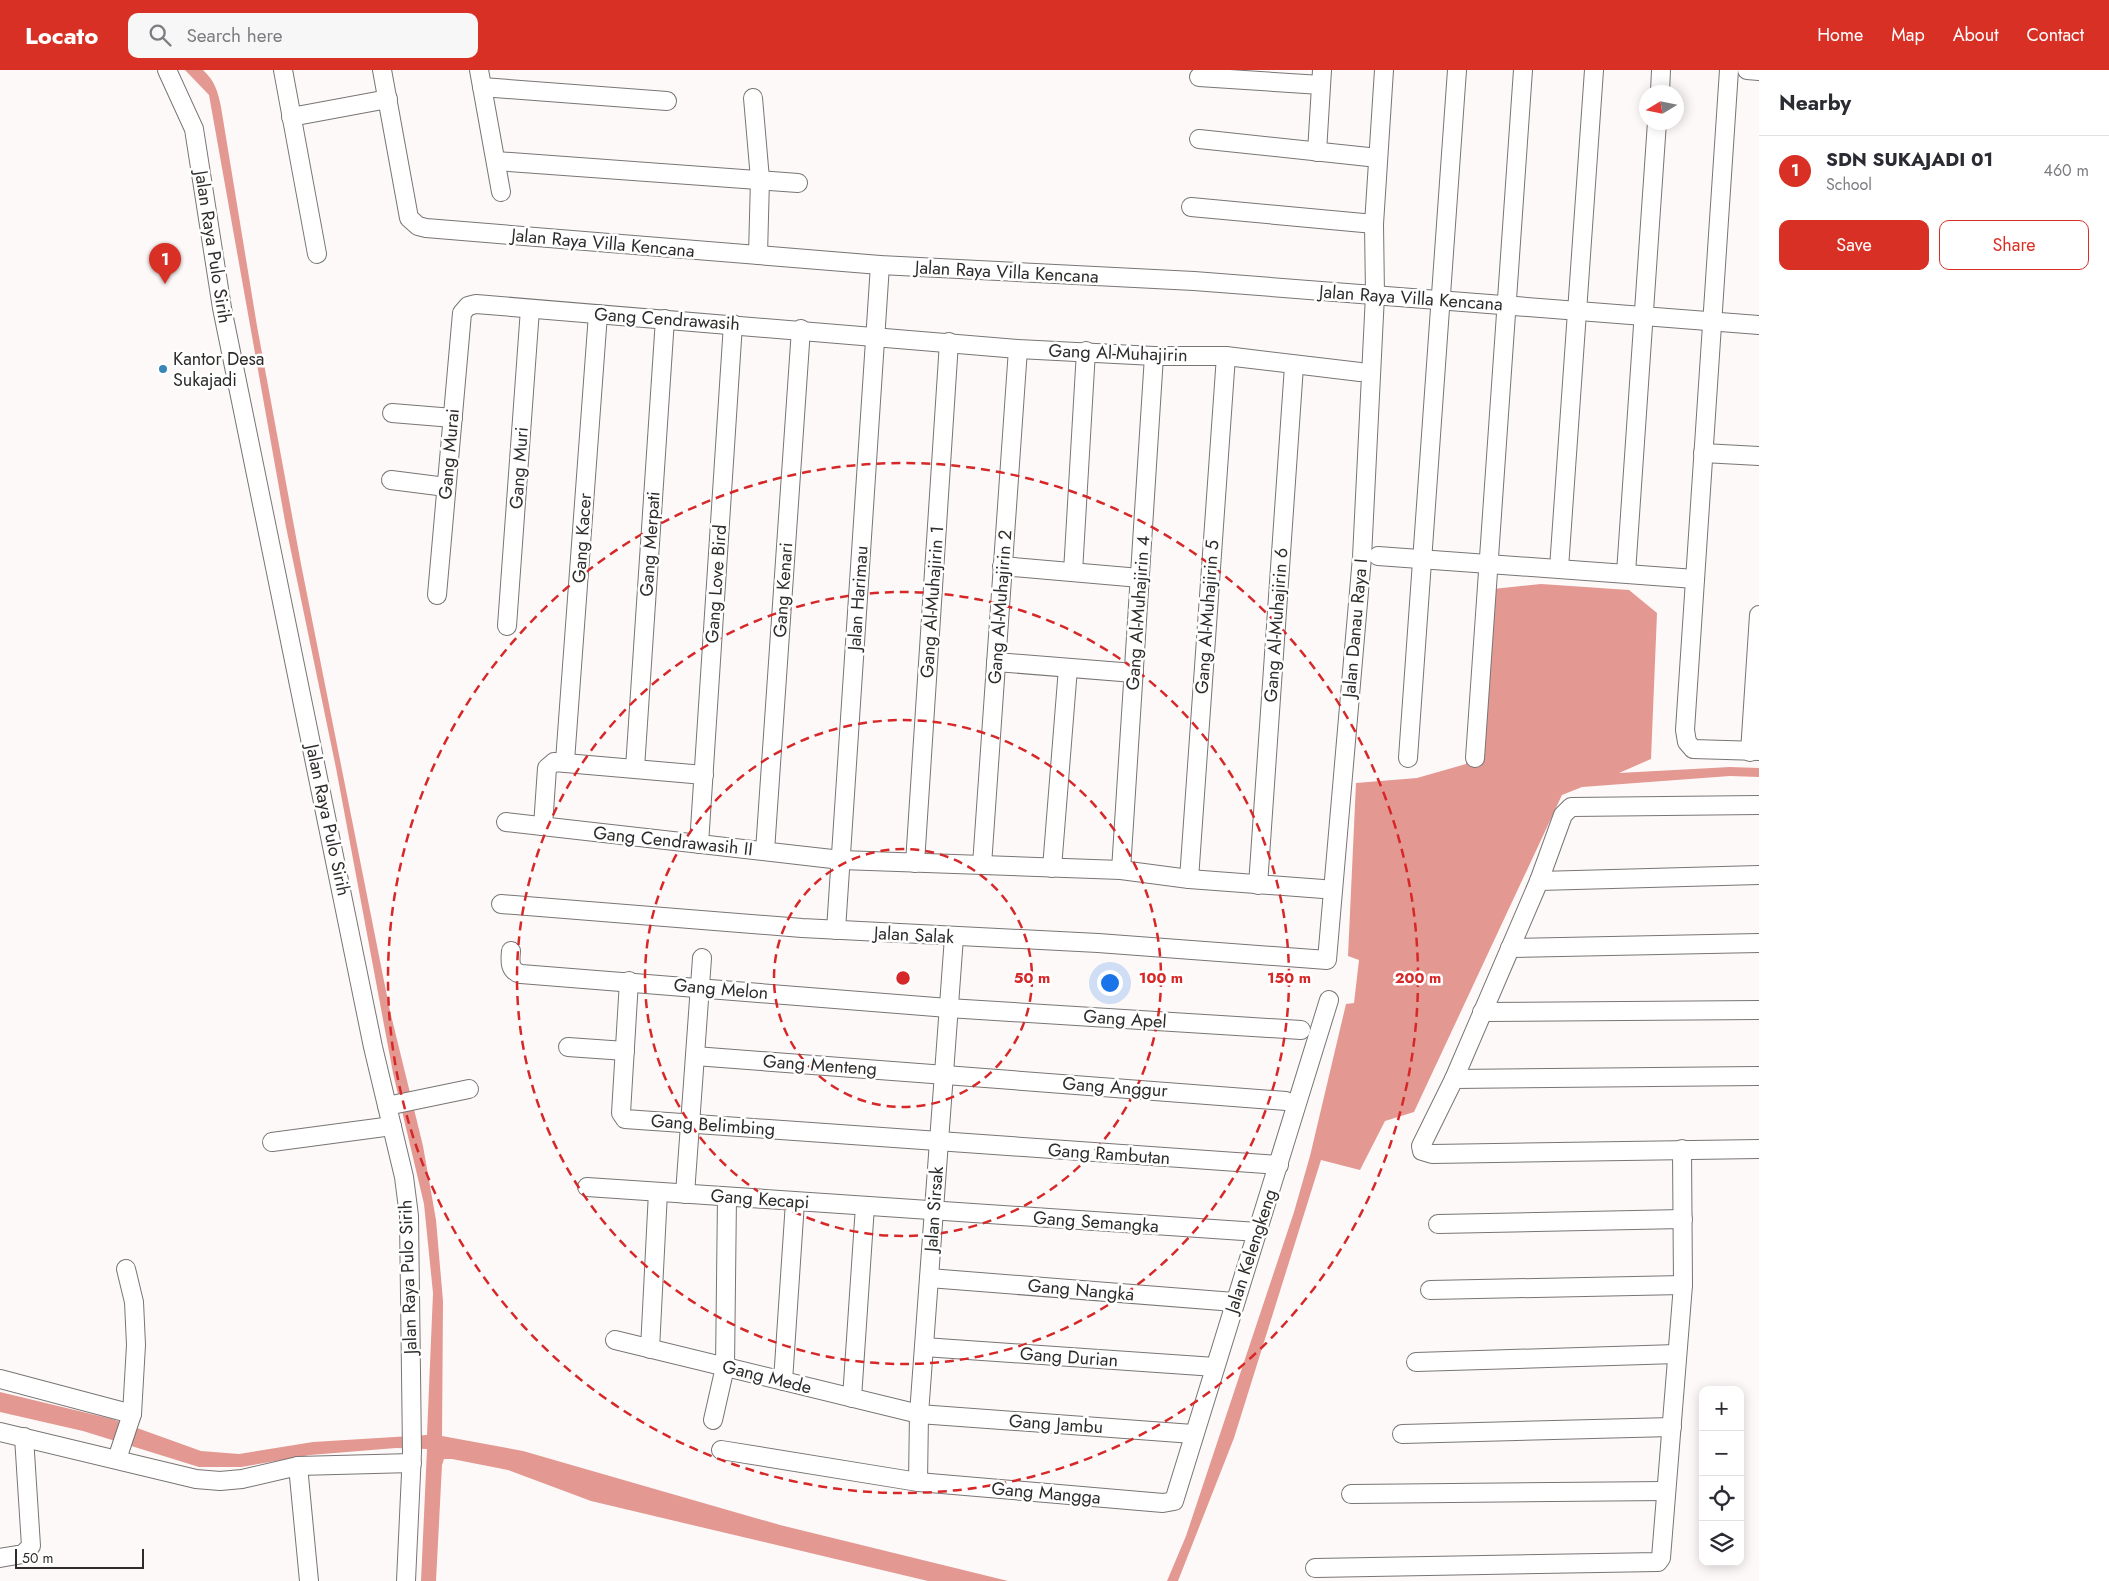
<!DOCTYPE html>
<html lang="en">
<head>
<meta charset="utf-8">
<style>
  :root { --surface:#fff; --page:#f7f7f7; --text:#2b2b33; --muted:#7c7c81; --line:#e1e1e2; --accent:#d93025 }
  body { margin:0; font-family:Jost,sans-serif; background:var(--page); color:var(--text) }
  .controls { position:absolute; right:15px; bottom:15px; display:grid; overflow:hidden; border-radius:10px; box-shadow:0 2px 12px #0003 }
  .controls button { width:45px; height:45px; display:grid; place-items:center; padding:0; border:0; border-bottom:1px solid var(--line); background:var(--surface); color:var(--text); font:25px sans-serif }
  .compass { position:absolute; left:1639px; top:15px; width:45px; height:45px; border-radius:50%; background:var(--surface); box-shadow:0 2px 12px #0003; rotate:260deg }
  .scale { position:absolute; left:15px; bottom:12px; width:129px; box-sizing:border-box; padding-left:5px; border:2px solid #2d2c2b; border-top:0; font-size:14px; line-height:18px; white-space:nowrap; color:#2d2c2b; -webkit-text-stroke:4px #fff; paint-order:stroke }
  .you { position:absolute; left:1109px; top:912px; width:18px; height:18px; margin:-12px; border:4px solid #fff; border-radius:50%; background:#1a73e8; box-shadow:0 0 0 8px #1a73e833 }
  .badge { display:grid; place-items:center; width:32px; height:32px; border-radius:50%; background:var(--accent); color:#fff; font-size:16px; font-weight:700 }
  .pin { position:absolute; translate:-50% -41px; filter:drop-shadow(0 1px 2px #0008) }
  .pin::after { content:''; position:absolute; top:26px; width:18px; height:15px; background:inherit; clip-path:polygon(0 0,100% 0,50% 100%) }
  .list { margin:0; padding:0; list-style:none }
  h2 { display:flex; justify-content:space-between; align-items:center; height:65px; margin:0; padding:0 20px; font-size:21px }
  h2 small { font-size:16px; font-weight:400; color:var(--muted) }
  .list li { display:grid; grid-template-columns:32px 1fr auto; gap:15px; align-items:center; box-sizing:border-box; height:70px; padding:0 20px; border-top:1px solid var(--line) }
  .list b { display:block; font-size:19px; white-space:nowrap }
  .list p { margin:0; font-size:16px; white-space:nowrap; color:var(--muted) }
  .list em { font-size:16px; font-style:normal; color:var(--muted) }
  .actions { display:flex; gap:10px; padding:15px 20px }
  .actions a { flex:1; padding:11px 0; border:1px solid var(--accent); border-radius:10px; text-align:center; font-size:18px; color:var(--accent) }
  .actions .main { background:var(--accent); color:#fff }
  .icon { flex:none; width:28px; height:28px; fill:none; stroke:currentColor; stroke-width:2; stroke-linecap:round; stroke-linejoin:round }
  .map { position:relative; flex:none; width:1759px; height:1511px; overflow:hidden }
  header { display:flex; align-items:center; gap:30px; box-sizing:border-box; height:70px; padding:0 25px; background:var(--accent); color:#fff }
  header strong { font-size:24px }
  nav { display:flex; gap:28px; margin-inline-start:auto; font-size:18px }
  .search { width:350px; height:45px; background:var(--page); display:flex; align-items:center; gap:12px; box-sizing:border-box; padding:0 18px; border-radius:10px; color:var(--muted); font-size:19px }
  main { display:flex }
  aside { flex:1; background:var(--surface) }
  .map>svg:first-child { display:block }
  .water { fill:#e49892 }
  .lines { fill:none; stroke-linecap:round; stroke-linejoin:round }
  .minor-casing { stroke:#787574; stroke-width:20 }
  .minor { stroke:#fff; stroke-width:18 }
  .ring { fill:none; stroke:#d62828; stroke-width:2.5; stroke-dasharray:9 6 }
  .poi-dot { fill:#3886b8; stroke:#fff; stroke-width:2 }
  .labels { text-anchor:middle; dominant-baseline:central; stroke-width:5; stroke-linejoin:round; paint-order:stroke }
  .street-label { font-size:18px; fill:#2d2c2b; stroke:#fff }
  .poi-label { font-size:18px; fill:#2d2c2b; stroke:#fff; text-anchor:start }
  .centre { fill:#d62828; stroke:#fff; stroke-width:2.5 }
  .ring-label { font-size:15px; text-anchor:middle; font-weight:bold; fill:#d62828; stroke:#fff; stroke-width:5; stroke-linejoin:round; paint-order:stroke }
</style>
</head>
<body>
<header>
<strong>Locato</strong>
<div class="search"><svg class="icon" aria-label="search" viewBox="0 0 24 24"><circle cx="10" cy="10" r="6"/><path d="M15 15l6 6"/></svg>Search here</div>
<nav><a>Home</a><a>Map</a><a>About</a><a>Contact</a></nav>
</header>
<main>
<div class="map">
<svg width="1759" height="1511" viewBox="0 0 1759 1511">
  <rect width="100%" height="100%" fill="#fdf9f8"/>
  <!-- water -->
  <g class="water">
    <path d="M185 0H203C215 11 218 22 221 37L257 256 301 494 390 941 423 1076 436 1150 443 1231 442 1366 523 1381 780 1455 1008 1511H928L591 1431 508 1400 452 1389H444L442 1395 436 1511H421L427 1379 396 1378 310 1385 241 1397H199L83 1361 0 1342V1322L112 1349 201 1381 239 1384 313 1372 427 1365 433 1223 424 1134 393 1003 336 698 286 457 209 25Z"/>
    <path d="M1541 514 1629 520 1657 543 1651 689 1619 703 1730 697 1759 698V707L1730 706 1582 717 1562 725 1414 1042 1385 1051 1360 1100 1321 1090 1234 1368 1178 1511H1167L1186 1466 1294 1142 1310 1086 1346 934 1354 933 1359 890 1348 886 1356 713 1417 708 1466 694 1482 536 1493 519Z"/>
  </g>
  <g class="lines">
    <defs>
      <g id="minor">
        <path d="M167 0 194 59 222 238 373 977 404 1107 409 1146 412 1382 406 1511"/>
        <path d="M283 0 317 184"/>
        <path d="M382 0 409 148 418 156 426 158 880 195 1194 211 1759 255"/>
        <path d="M479 0 501 122"/>
        <path d="M1729 0 1685 660 1687 672 1693 679 1759 681"/>
        <path d="M1747 0 1759 1"/>
        <path d="M1199 7 1321 15"/>
        <path d="M482 17 667 31"/>
        <path d="M1660 22 1661 0"/>
        <path d="M753 28 760 109 758 185"/>
        <path d="M291 47 388 29"/>
        <path d="M1199 69 1378 88"/>
        <path d="M1317 82 1322 0"/>
        <path d="M496 91 798 113"/>
        <path d="M1191 137 1374 154"/>
        <path d="M392 343 453 348"/>
        <path d="M1703 383 1759 386"/>
        <path d="M391 410 446 417"/>
        <path d="M1378 486 1695 509"/>
        <path d="M1002 496 1140 508"/>
        <path d="M1559 498 1594 0"/>
        <path d="M1073 502 1086 281"/>
        <path d="M1626 503 1657 52"/>
        <path d="M437 525 462 243 468 236 476 234 1018 279 1154 286H1226L1360 302"/>
        <path d="M507 556 530 239"/>
        <path d="M996 592 1134 603"/>
        <path d="M1750 682 1759 545"/>
        <path d="M1408 688 1457 0"/>
        <path d="M1475 688 1523 0"/>
        <path d="M565 691 598 244"/>
        <path d="M635 698 665 249"/>
        <path d="M1759 735 1571 737 1563 745 1539 811 1454 1009 1421 1076 1422 1081 1432 1084 1759 1079"/>
        <path d="M506 752 841 790 1121 800 1189 809 1323 819"/>
        <path d="M543 756 547 698 554 692 704 705"/>
        <path d="M699 774 733 254"/>
        <path d="M765 781 801 259"/>
        <path d="M915 793 949 272"/>
        <path d="M982 795 1018 279"/>
        <path d="M1052 798 1068 598"/>
        <path d="M1121 800 1154 286"/>
        <path d="M1189 809 1226 286"/>
        <path d="M1539 811 1759 805"/>
        <path d="M1258 815 1294 296"/>
        <path d="M501 834 802 858 1098 873 1327 890 1362 487 1375 225 1374 154 1384 0"/>
        <path d="M836 860 880 195"/>
        <path d="M1510 878 1759 873"/>
        <path d="M511 881C510 891 509 901 521 904L948 938 1301 960"/>
        <path d="M629 911 621 1043 625 1049 1279 1095"/>
        <path d="M1482 942 1759 940"/>
        <path d="M568 977 625 981"/>
        <path d="M695 986 1286 1031"/>
        <path d="M1454 1009 1759 1006"/>
        <path d="M387 1036 469 1019"/>
        <path d="M272 1072 392 1056"/>
        <path d="M587 1117 1258 1162"/>
        <path d="M685 1124 702 888"/>
        <path d="M1438 1154 1683 1149"/>
        <path d="M929 1208 1234 1232"/>
        <path d="M1430 1220 1683 1215"/>
        <path d="M615 1270 919 1344 1193 1364"/>
        <path d="M924 1277 1215 1297"/>
        <path d="M650 1279 658 1122"/>
        <path d="M1416 1292 1677 1284"/>
        <path d="M0 1309 132 1344"/>
        <path d="M783 1311 795 1132"/>
        <path d="M852 1328 865 1136"/>
        <path d="M713 1350 725 1297 727 1127"/>
        <path d="M0 1362 196 1409 220 1411 242 1409 298 1396 412 1393"/>
        <path d="M1402 1364 1672 1357"/>
        <path d="M721 1380 918 1412 1163 1433 1174 1431 1329 930"/>
        <path d="M117 1389 132 1344 136 1275 134 1232 126 1199"/>
        <path d="M298 1396 309 1511"/>
        <path d="M918 1412 919 1344 954 867"/>
        <path d="M1351 1424 1666 1421"/>
        <path d="M0 1488 23 1484 31 1476 24 1367"/>
        <path d="M1315 1498 1658 1492 1661 1488 1683 1215 1682 1079"/>
      </g>
    </defs>
    <!-- minor casing -->
    <use href="#minor" class="minor-casing"/>
    <!-- minor -->
    <use href="#minor" class="minor"/>
  </g>
  <!-- distance rings -->
  <g class="ring">
    <circle cx="903" cy="908" r="129"/>
    <circle cx="903" cy="908" r="258"/>
    <circle cx="903" cy="908" r="386"/>
    <circle cx="903" cy="908" r="515"/>
  </g>
  <!-- markers -->
  <circle class="poi-dot" cx="163" cy="299" r="5"/>
  <g class="labels">
    <!-- street labels -->
    <g class="street-label">
      <text transform="translate(603 173) rotate(5)">Jalan Raya Villa Kencana</text>
      <text transform="translate(213 177) rotate(81)">Jalan Raya Pulo Sirih</text>
      <text transform="translate(1007 202) rotate(3)">Jalan Raya Villa Kencana</text>
      <text transform="translate(1411 228) rotate(4)">Jalan Raya Villa Kencana</text>
      <text transform="translate(667 249) rotate(4)">Gang Cendrawasih</text>
      <text transform="translate(1118 283) rotate(2)">Gang Al-Muhajirin</text>
      <text transform="translate(449 384) rotate(-85)">Gang Murai</text>
      <text transform="translate(519 398) rotate(-86)">Gang Muri</text>
      <text transform="translate(582 468) rotate(-86)">Gang Kacer</text>
      <text transform="translate(650 474) rotate(-86)">Gang Merpati</text>
      <text transform="translate(716 514) rotate(-86)">Gang Love Bird</text>
      <text transform="translate(783 520) rotate(-86)">Gang Kenari</text>
      <text transform="translate(858 528) rotate(-86)">Jalan Harimau</text>
      <text transform="translate(932 532) rotate(-86)">Gang Al-Muhajirin 1</text>
      <text transform="translate(1000 537) rotate(-86)">Gang Al-Muhajirin 2</text>
      <text transform="translate(1138 543) rotate(-86)">Gang Al-Muhajirin 4</text>
      <text transform="translate(1207 547) rotate(-86)">Gang Al-Muhajirin 5</text>
      <text transform="translate(1276 555) rotate(-86)">Gang Al-Muhajirin 6</text>
      <text transform="translate(1355 558) rotate(-85)">Jalan Danau Raya I</text>
      <text transform="translate(328 750) rotate(78)">Jalan Raya Pulo Sirih</text>
      <text transform="translate(673 771) rotate(6)">Gang Cendrawasih II</text>
      <text transform="translate(914 865) rotate(3)">Jalan Salak</text>
      <text transform="translate(721 919) rotate(5)">Gang Melon</text>
      <text transform="translate(1125 949) rotate(4)">Gang Apel</text>
      <text transform="translate(820 995) rotate(4)">Gang Menteng</text>
      <text transform="translate(1115 1017) rotate(4)">Gang Anggur</text>
      <text transform="translate(713 1055) rotate(4)">Gang Belimbing</text>
      <text transform="translate(1109 1084) rotate(4)">Gang Rambutan</text>
      <text transform="translate(760 1129) rotate(4)">Gang Kecapi</text>
      <text transform="translate(934 1139) rotate(-86)">Jalan Sirsak</text>
      <text transform="translate(1096 1152) rotate(4)">Gang Semangka</text>
      <text transform="translate(1251 1181) rotate(-72)">Jalan Kelengkeng</text>
      <text transform="translate(408 1207) rotate(-92)">Jalan Raya Pulo Sirih</text>
      <text transform="translate(1081 1220) rotate(5)">Gang Nangka</text>
      <text transform="translate(1069 1287) rotate(4)">Gang Durian</text>
      <text transform="translate(767 1307) rotate(14)">Gang Mede</text>
      <text transform="translate(1056 1354) rotate(4)">Gang Jambu</text>
      <text transform="translate(1046 1423) rotate(5)">Gang Mangga</text>
    </g>
    <!-- poi labels -->
    <g class="poi-label">
      <text x="173" y="289">Kantor Desa<tspan x="173" dy="21">Sukajadi</tspan></text>
    </g>
  </g>
  <circle cx="903" cy="908" r="8" class="centre"/>
  <g class="ring-label">
    <text x="1032" y="913">50 m</text>
    <text x="1161" y="913">100 m</text>
    <text x="1289" y="913">150 m</text>
    <text x="1418" y="913">200 m</text>
  </g>
</svg>
<div class="controls">
<button>+</button>
<button>−</button>
<button><svg class="icon" aria-label="locate" viewBox="0 0 24 24"><circle cx="12" cy="12" r="6"/><path d="M12 2v4M12 18v4M2 12h4M18 12h4"/></svg></button>
<button><svg class="icon" aria-label="layers" viewBox="0 0 24 24"><path d="M12 4l9 5-9 5-9-5zM3 14l9 5 9-5"/></svg></button>
</div>
<svg class="compass" viewBox="-18 -18 36 36"><path d="M0-13l5 13h-10z" fill="#e53935"/><path d="M0 13l5-13h-10z" fill="#7c7c81"/></svg>
<div class="scale">50 m</div>
<div class="you"></div>
<div class="pin badge" style="left:165px;top:214px">1</div>
</div>
<aside>
<h2>Nearby<small></small></h2>
<ul class="list">
<li><span class="badge">1</span><div><b>SDN SUKAJADI 01</b><p>School</p></div><em>460 m</em></li>
</ul>
<div class="actions"><a class="main">Save</a><a>Share</a></div>
</aside>
</main>
</body>
</html>
